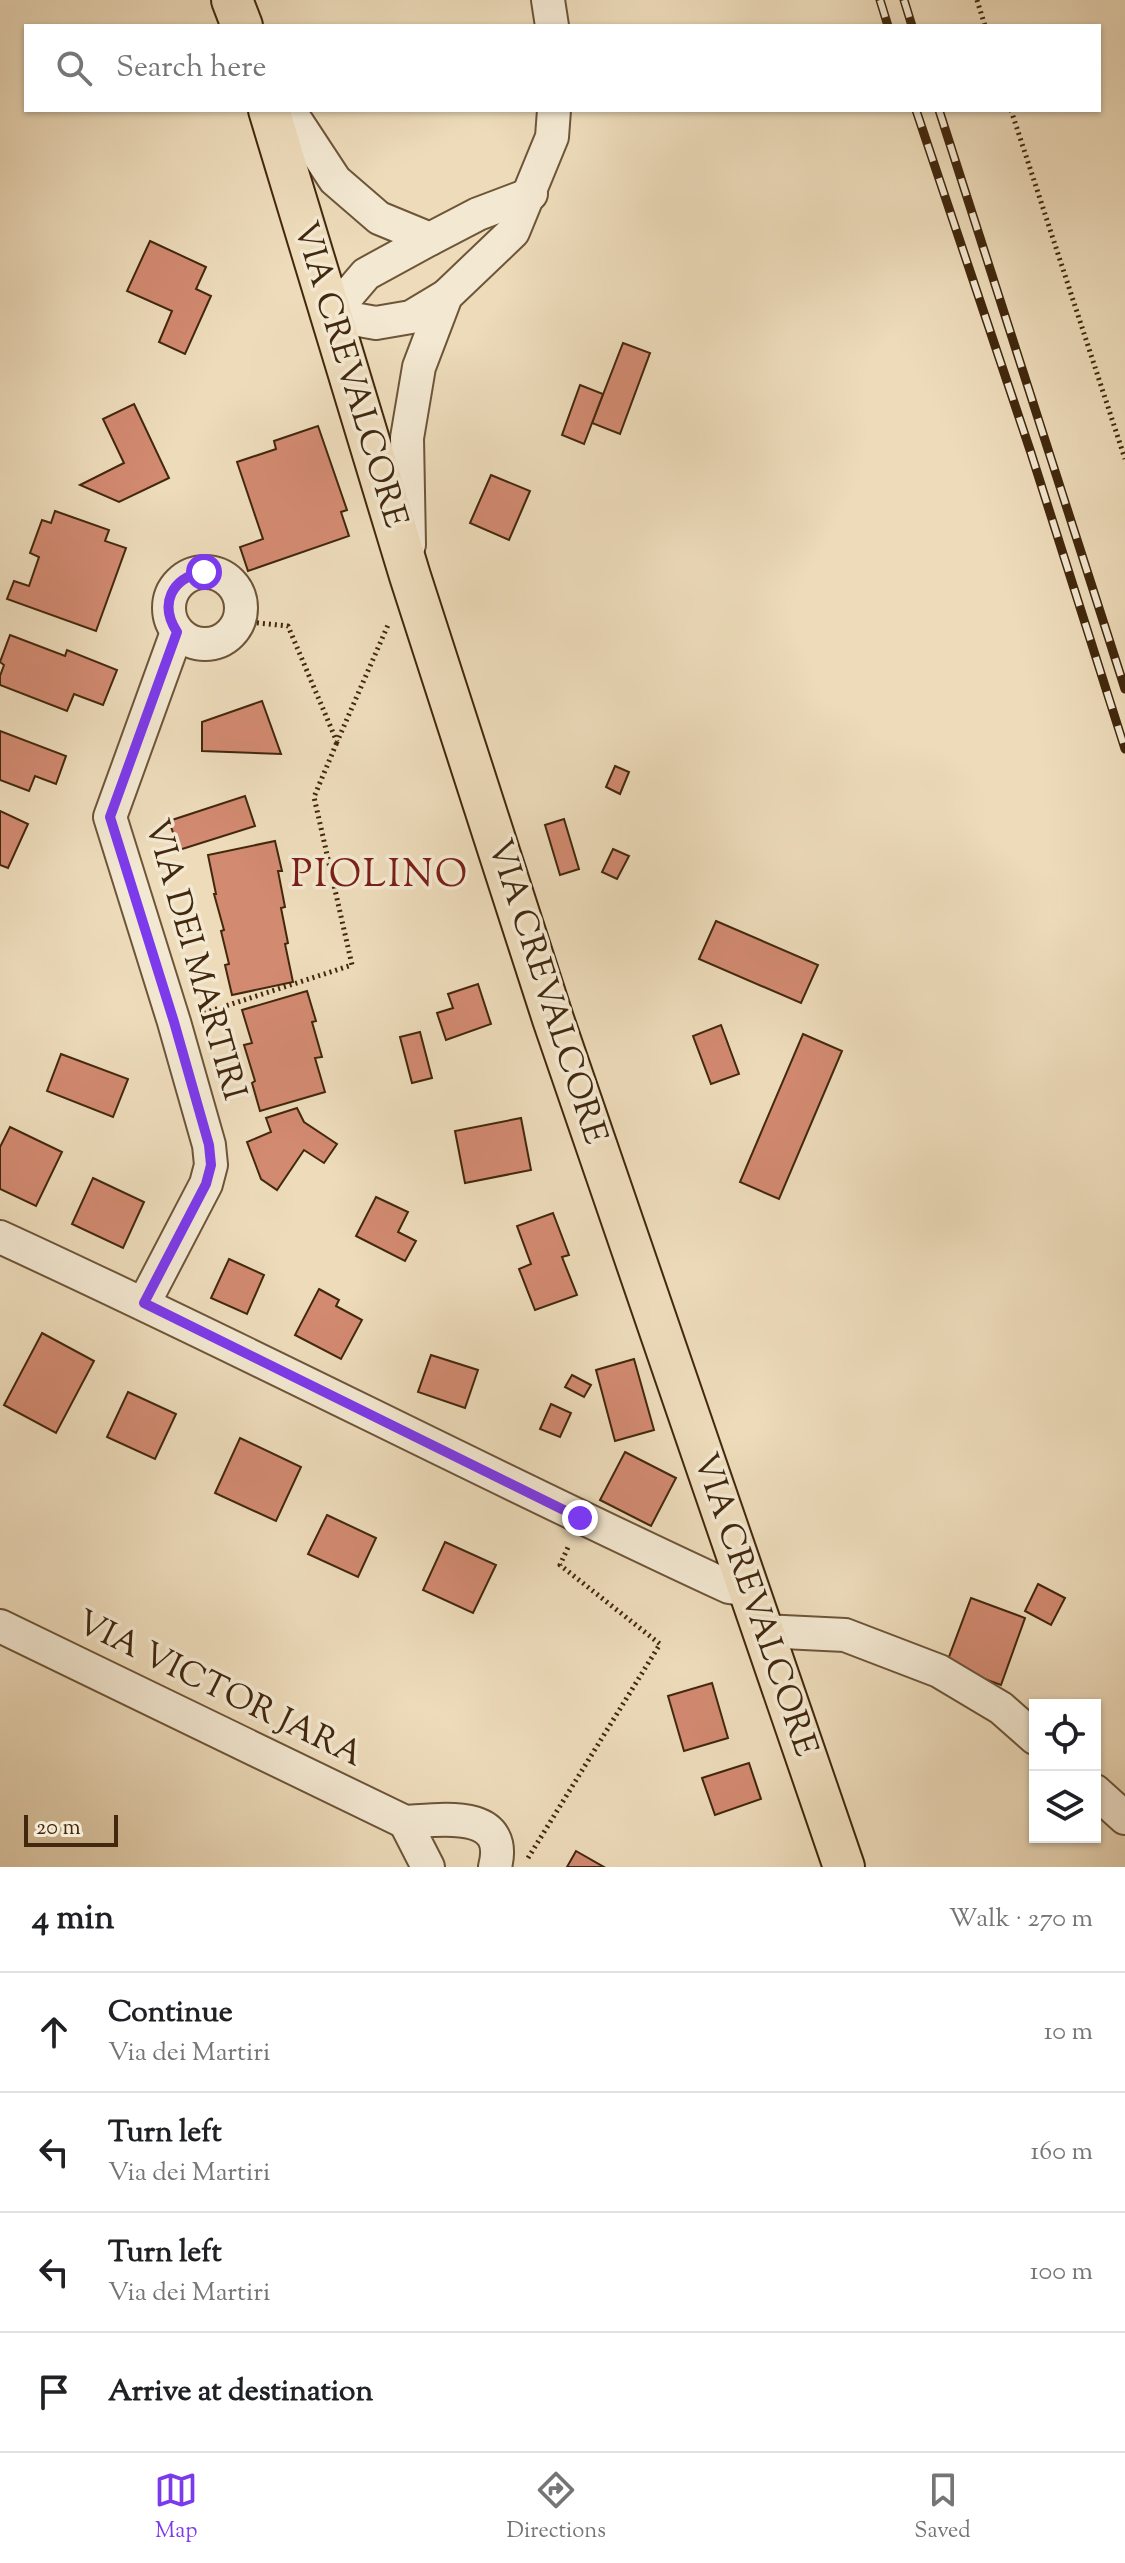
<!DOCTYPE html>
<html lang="en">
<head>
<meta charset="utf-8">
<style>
  :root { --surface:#fff; --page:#f6f6f6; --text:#202124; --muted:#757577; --line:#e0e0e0; --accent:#7c3aed }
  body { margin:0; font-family:"Sorts Mill Goudy",serif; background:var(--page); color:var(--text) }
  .controls { position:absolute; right:24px; bottom:24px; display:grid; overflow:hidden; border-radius:0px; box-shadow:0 2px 6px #0004 }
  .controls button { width:72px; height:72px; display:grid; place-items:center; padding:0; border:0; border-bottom:2px solid var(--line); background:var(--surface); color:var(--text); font:40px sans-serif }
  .scale { position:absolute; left:24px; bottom:20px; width:94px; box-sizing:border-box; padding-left:8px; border:4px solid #42280d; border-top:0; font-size:22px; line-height:28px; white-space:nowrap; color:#42280d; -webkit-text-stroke:6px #f3e8d2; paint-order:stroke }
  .stop { position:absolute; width:24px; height:24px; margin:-18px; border:6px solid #7c3aed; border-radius:50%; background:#fff }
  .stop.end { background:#7c3aed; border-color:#fff; box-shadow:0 2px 8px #0008 }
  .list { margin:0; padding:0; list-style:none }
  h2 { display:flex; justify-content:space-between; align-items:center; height:104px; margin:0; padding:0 32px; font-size:34px }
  h2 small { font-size:26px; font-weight:400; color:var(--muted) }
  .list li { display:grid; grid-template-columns:52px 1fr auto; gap:24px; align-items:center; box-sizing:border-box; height:120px; padding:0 32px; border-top:2px solid var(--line) }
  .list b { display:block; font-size:30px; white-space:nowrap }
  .list p { margin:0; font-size:26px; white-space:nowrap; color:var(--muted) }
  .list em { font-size:26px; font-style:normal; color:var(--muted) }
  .icon { flex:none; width:44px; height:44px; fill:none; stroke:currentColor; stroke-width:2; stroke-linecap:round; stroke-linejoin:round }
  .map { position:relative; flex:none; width:1125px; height:1867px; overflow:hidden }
  .search { position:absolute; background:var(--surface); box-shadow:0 2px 6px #0004; left:24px; right:24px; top:24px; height:88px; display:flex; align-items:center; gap:20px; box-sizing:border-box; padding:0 28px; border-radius:0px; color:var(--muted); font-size:30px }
  .sheet { height:584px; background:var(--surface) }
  nav { display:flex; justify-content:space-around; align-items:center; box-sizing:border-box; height:112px; border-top:2px solid var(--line); background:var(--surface); font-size:22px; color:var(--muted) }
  nav a { display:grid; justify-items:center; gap:4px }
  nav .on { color:var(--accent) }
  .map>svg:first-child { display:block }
  .building { fill:#d28a71; stroke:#42280d; stroke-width:2 }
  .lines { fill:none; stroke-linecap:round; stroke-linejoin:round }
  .minor-casing { stroke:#6d5538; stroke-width:36 }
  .major-casing { stroke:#42280d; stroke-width:44 }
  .path { stroke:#42280d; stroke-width:5; stroke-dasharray:2 4; stroke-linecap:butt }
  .minor { stroke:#f3e8d2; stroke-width:32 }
  .major { stroke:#eddbba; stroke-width:40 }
  .rail-casing { stroke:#42280d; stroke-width:9 }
  .rail { stroke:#f3e8d2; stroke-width:6; stroke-dasharray:18; stroke-linecap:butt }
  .route { stroke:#7c3aed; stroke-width:10 }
  .labels { text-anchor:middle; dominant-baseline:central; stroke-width:7; stroke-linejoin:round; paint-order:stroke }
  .street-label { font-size:34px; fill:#42280d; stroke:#f3e8d2 }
  .quarter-label { font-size:38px; letter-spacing:2px; fill:#7a1f14; stroke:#f3e8d2 }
</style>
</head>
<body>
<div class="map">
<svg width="1125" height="1867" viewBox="0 0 1125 1867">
  <rect width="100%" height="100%" fill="#eddbba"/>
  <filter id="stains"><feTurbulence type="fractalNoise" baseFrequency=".0025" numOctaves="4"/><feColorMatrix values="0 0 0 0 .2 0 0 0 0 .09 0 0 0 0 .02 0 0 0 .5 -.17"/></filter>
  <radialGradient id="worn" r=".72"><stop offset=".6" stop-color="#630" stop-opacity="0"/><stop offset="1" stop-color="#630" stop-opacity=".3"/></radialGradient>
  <!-- building -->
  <g class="building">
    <path d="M150 241 206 267 196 289 211 296 185 354 159 342 172 311 127 291Z"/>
    <path d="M623 343 650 353 620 434 592 423Z"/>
    <path d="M580 385 603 394 584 444 562 435Z"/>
    <path d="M134 404 169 478 119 502 80 485 124 463 103 419Z"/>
    <path d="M318 426 347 510 341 512 349 536 248 571 240 547 263 539 237 462 276 449 274 441Z"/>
    <path d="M491 475 530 491 509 540 470 523Z"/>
    <path d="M55 511 109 530 105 541 126 548 96 631 7 599 14 581 29 586 39 557 30 553 42 520 51 523Z"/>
    <path d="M10 635 65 656 67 650 117 670 103 705 74 694 67 711 0 685V676L4 665 0 662Z"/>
    <path d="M262 701 281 754 202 751V722Z"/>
    <path d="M0 731 66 756 56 784 35 776 29 791 0 780Z"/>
    <path d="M615 766 629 772 620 794 606 787Z"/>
    <path d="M245 796 255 826 179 850 169 821Z"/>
    <path d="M0 811 28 824 8 868 0 865Z"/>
    <path d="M564 819 579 869 560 875 545 825Z"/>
    <path d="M275 841 282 871H278L285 907 281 908 288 943 285 944 293 982 232 995 225 965 229 964 221 931 224 930 214 894H216L208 855Z"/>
    <path d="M613 849 629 856 617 879 602 872Z"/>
    <path d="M716 921 818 965 801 1003 699 959Z"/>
    <path d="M478 984 491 1024 446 1040 437 1013 453 1008 448 994Z"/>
    <path d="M307 991 316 1021 312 1022 322 1057 315 1058 325 1092 260 1111 252 1083 255 1081 244 1045 252 1043 242 1010Z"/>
    <path d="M721 1025 739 1074 711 1084 693 1036Z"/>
    <path d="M420 1032 432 1078 412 1083 400 1037Z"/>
    <path d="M803 1034 842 1051 779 1199 740 1182Z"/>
    <path d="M61 1054 128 1079 113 1117 47 1091Z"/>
    <path d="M297 1108 304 1122 337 1144 324 1163 304 1150 277 1190 261 1179 247 1142 271 1132 266 1118Z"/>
    <path d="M521 1118 531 1170 465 1183 455 1131Z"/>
    <path d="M10 1127 62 1152 36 1206 0 1189V1147Z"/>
    <path d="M93 1178 144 1202 123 1248 72 1224Z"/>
    <path d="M376 1197 408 1212 398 1232 416 1241 405 1261 356 1236Z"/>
    <path d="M553 1213 569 1255 562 1257 577 1295 535 1310 519 1269 531 1264 517 1226Z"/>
    <path d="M229 1259 264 1275 247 1314 211 1298Z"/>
    <path d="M319 1289 339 1300 336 1306 362 1320 341 1359 295 1335Z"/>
    <path d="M42 1333 94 1361 56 1433 4 1405Z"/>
    <path d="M431 1355 478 1370 465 1408 418 1392Z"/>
    <path d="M634 1359 654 1430 615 1441 596 1370Z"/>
    <path d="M572 1375 591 1385 584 1397 565 1387Z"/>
    <path d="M128 1392 176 1414 155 1459 107 1437Z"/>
    <path d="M551 1404 571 1413 560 1437 540 1429Z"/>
    <path d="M240 1438 301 1467 276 1521 215 1493Z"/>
    <path d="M625 1452 676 1478 651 1526 600 1500Z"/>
    <path d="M327 1515 376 1538 358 1577 308 1554Z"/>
    <path d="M445 1542 496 1565 473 1613 423 1590Z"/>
    <path d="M1038 1584 1065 1598 1051 1625 1025 1611Z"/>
    <path d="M971 1598 1025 1618 1001 1685 946 1665Z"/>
    <path d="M712 1683 728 1738 684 1751 668 1696Z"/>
    <path d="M749 1763 761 1799 715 1815 702 1778Z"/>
    <path d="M576 1851 604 1867H567Z"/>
  </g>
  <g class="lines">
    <defs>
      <g id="minor">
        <path d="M548 0 552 26"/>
        <path d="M289 110 335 180 379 218 430 239 478 214 531 194"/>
        <path d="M430 239 366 274 331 315 376 323 411 317 446 296"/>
        <path d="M409 545 407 438 419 367 446 296 513 232 552 137 554 110"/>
        <circle cx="205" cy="608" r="36"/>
        <path d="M0 1237C245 1349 484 1474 729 1587L749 1590"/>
        <path d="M144 1303 206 1184 211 1165 209 1145 174 1022 110 817 177 632"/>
        <path d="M0 1626 405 1822"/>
        <path d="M763 1631 845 1635 939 1671 1001 1708 1035 1738"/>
        <path d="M1095 1791 1125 1818"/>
        <path d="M428 1867 405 1822C439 1820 510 1808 495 1867"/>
      </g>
      <g id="major">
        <path d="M232 0 242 26"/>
        <path d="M269 110 410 576 553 1019 844 1867"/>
      </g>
    </defs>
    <!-- minor casing -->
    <use href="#minor" class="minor-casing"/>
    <!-- major casing -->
    <use href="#major" class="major-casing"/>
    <!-- path -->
    <g class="path">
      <path d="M977 0 985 26"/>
      <path d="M1011 110 1125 459"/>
      <path d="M239 621 288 626 337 742 388 625"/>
      <path d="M204 1013 352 965 314 797 337 742"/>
      <path d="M528 1858 660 1644 560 1565 569 1545"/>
    </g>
    <!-- minor -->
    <use href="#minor" class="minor"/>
    <!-- major -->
    <use href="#major" class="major"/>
    <defs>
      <g id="rail">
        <path d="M880 0 888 26"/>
        <path d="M904 0 912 26"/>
        <path d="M916 110 1031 453 1125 749"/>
        <path d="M939 110 1125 689"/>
      </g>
    </defs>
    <!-- rail casing -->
    <use href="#rail" class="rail-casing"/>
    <!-- rail -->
    <use href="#rail" class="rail"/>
  </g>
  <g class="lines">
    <!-- route -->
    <path class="route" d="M204 572C171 578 159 604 177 632L110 817 174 1022 209 1145 211 1165 206 1184 144 1303 580 1518"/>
  </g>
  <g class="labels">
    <!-- street labels -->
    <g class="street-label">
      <text transform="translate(349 375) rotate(73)">VIA CREVALCORE</text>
      <text transform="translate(194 960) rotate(74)">VIA DEI MARTIRI</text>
      <text transform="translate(546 992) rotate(72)">VIA CREVALCORE</text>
      <text transform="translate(754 1605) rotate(71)">VIA CREVALCORE</text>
      <text transform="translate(219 1690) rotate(26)">VIA VICTOR JARA</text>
    </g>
    <!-- quarter labels -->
    <g class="quarter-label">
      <text x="380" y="877">PIOLINO</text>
    </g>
  </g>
  <rect width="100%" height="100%" filter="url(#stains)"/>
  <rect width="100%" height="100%" fill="url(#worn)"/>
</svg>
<div class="controls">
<button><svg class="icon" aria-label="locate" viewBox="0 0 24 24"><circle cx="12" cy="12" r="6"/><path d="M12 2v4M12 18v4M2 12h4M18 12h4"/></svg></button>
<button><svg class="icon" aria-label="layers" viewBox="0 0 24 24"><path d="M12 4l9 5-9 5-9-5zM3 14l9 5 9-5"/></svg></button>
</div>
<div class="scale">20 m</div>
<div class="stop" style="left:204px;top:572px"></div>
<div class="stop end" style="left:580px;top:1518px"></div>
<div class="search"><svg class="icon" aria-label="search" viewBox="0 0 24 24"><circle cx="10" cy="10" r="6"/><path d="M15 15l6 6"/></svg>Search here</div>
</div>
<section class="sheet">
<h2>4 min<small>Walk · 270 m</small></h2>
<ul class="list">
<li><svg class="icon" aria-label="ahead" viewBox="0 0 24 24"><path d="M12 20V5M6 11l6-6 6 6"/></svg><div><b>Continue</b><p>Via dei Martiri</p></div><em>10 m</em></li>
<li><svg class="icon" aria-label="left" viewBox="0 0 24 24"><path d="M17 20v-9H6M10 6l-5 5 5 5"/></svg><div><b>Turn left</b><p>Via dei Martiri</p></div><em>160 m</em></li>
<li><svg class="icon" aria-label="left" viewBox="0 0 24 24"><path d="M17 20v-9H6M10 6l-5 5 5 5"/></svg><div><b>Turn left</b><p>Via dei Martiri</p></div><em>100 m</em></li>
<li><svg class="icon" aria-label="arrive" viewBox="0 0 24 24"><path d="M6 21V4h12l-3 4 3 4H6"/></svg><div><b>Arrive at destination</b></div></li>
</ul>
</section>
<nav>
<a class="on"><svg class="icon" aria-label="map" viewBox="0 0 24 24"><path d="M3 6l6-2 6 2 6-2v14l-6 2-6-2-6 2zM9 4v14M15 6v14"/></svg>Map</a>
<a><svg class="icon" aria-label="directions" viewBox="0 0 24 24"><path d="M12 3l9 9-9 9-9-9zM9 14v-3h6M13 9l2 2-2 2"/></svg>Directions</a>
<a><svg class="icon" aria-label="saved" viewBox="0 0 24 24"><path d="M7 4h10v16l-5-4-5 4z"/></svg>Saved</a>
</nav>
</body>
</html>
